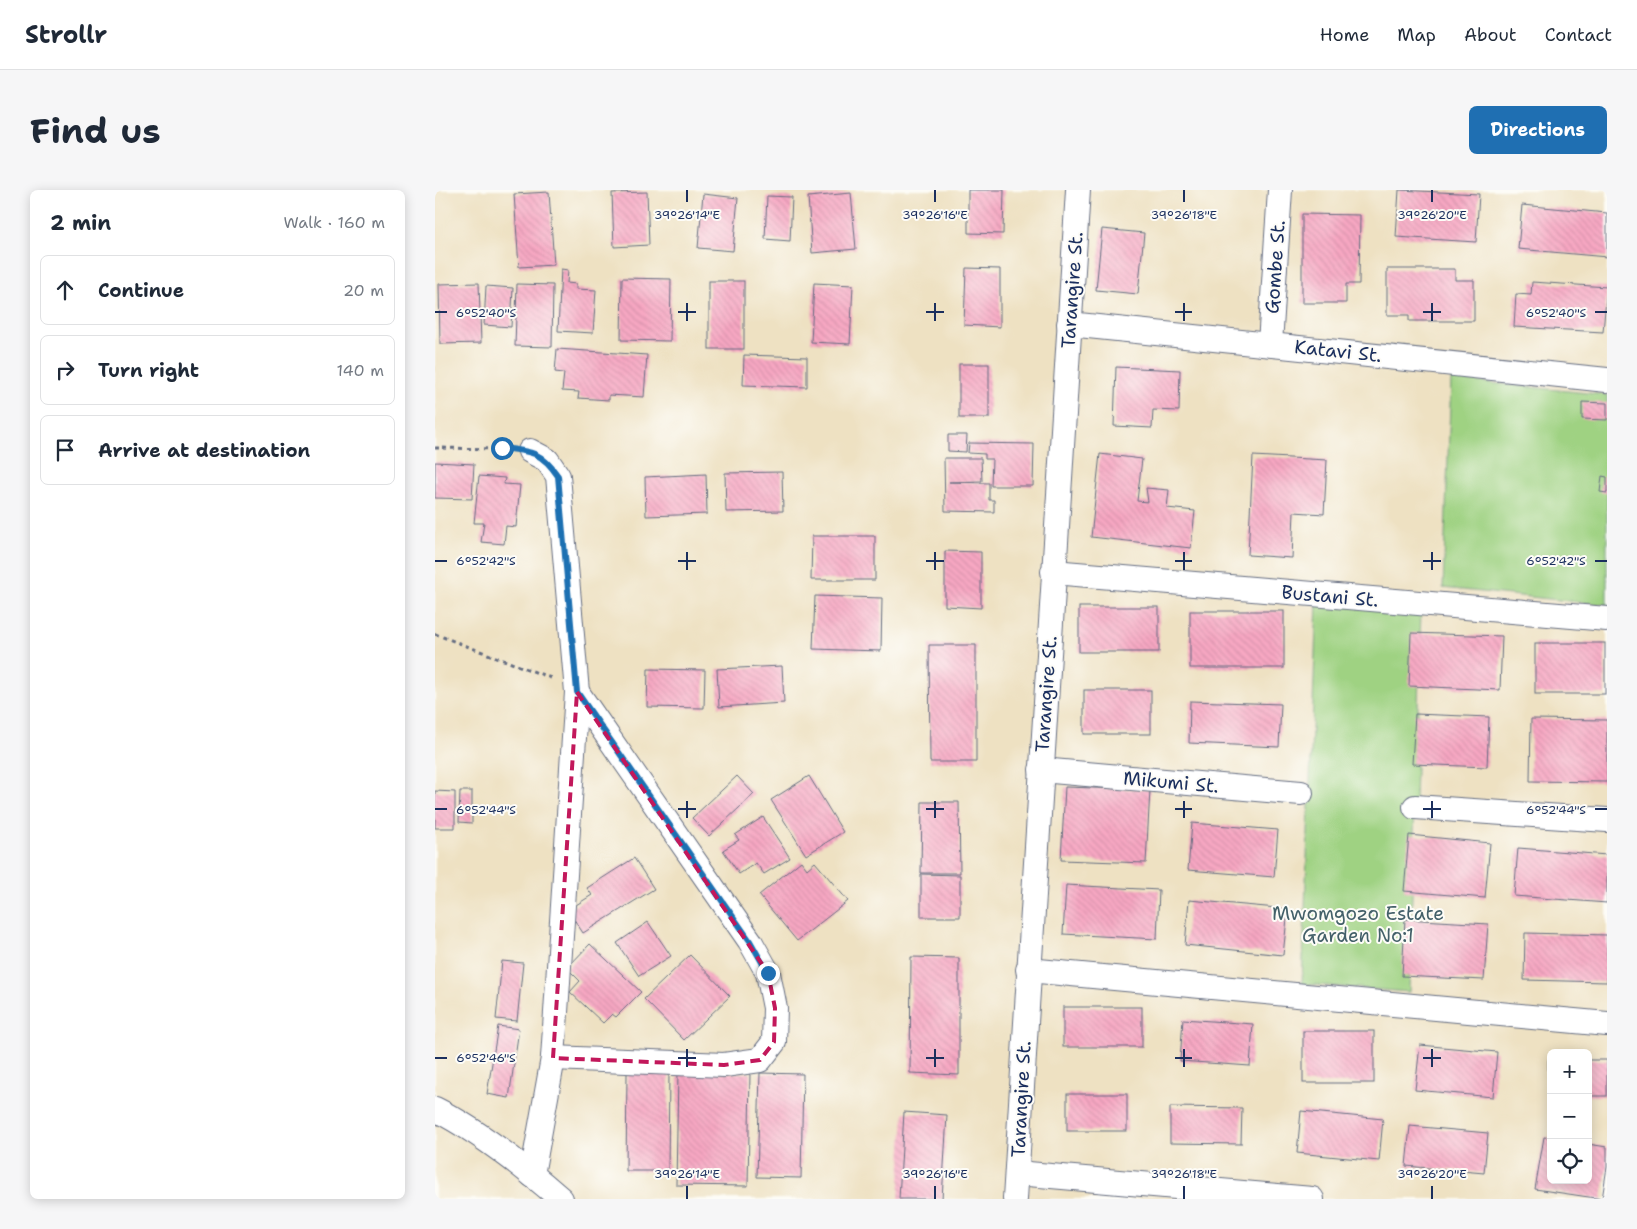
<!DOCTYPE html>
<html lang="en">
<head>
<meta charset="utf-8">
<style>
  :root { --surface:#fff; --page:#f6f6f7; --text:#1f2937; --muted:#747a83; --line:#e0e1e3; --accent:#1f6fb2 }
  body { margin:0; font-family:"Shantell Sans",sans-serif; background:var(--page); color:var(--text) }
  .controls { position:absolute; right:15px; bottom:15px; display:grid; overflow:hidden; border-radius:8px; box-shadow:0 2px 12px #0003 }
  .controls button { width:45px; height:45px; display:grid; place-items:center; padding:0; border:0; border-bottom:1px solid var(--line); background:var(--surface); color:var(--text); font:25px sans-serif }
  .stop { position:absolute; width:15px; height:15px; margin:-11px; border:4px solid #1f6fb2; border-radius:50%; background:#fff }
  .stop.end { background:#1f6fb2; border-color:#fff; box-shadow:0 1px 5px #0008 }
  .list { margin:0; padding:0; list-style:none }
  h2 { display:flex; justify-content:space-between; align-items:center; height:65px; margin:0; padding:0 20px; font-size:21px }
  h2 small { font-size:16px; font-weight:400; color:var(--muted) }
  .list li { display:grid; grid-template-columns:32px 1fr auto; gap:15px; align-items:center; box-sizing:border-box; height:70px; margin:0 10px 10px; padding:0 10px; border:1px solid var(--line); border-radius:8px }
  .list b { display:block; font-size:19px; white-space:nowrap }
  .list em { font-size:16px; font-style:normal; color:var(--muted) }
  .icon { flex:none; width:28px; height:28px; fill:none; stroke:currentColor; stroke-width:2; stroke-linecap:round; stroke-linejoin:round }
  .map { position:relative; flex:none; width:1172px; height:1009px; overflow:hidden; border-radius:8px }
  header { display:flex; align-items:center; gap:30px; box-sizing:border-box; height:70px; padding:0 25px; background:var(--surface); border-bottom:1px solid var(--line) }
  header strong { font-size:24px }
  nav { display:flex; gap:28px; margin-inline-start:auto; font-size:18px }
  .intro { display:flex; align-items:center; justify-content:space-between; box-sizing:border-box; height:120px; padding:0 30px }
  h1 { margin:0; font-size:35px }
  .button { padding:12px 22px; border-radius:8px; background:var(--accent); color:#fff; font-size:18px; font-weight:700 }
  main { display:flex; gap:30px; padding:0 30px }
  aside { flex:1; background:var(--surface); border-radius:8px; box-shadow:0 2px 12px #0003 }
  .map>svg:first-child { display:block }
  .green { fill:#9fd282; stroke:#5d8070 }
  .building { fill:url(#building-back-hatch) }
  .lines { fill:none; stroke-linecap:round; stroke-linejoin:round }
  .street-casing { stroke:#656d81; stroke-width:26 }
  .path { stroke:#656d81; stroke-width:3; stroke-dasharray:4 4; stroke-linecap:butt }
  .street { stroke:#fff; stroke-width:24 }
  .route { stroke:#1f6fb2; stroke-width:6 }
  .marked { fill:none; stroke:#c2185b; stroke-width:4; stroke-dasharray:10 6; stroke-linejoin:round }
  .ticks { fill:none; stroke:#1b2f5e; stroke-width:2 }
  .labels { text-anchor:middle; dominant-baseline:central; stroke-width:4; stroke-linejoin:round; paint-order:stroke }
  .street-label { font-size:19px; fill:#1b2f5e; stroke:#fdfcf7 }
  .park-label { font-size:19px; fill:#436069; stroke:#fdfcf7 }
  .ticks-label { font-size:12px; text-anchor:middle; fill:#1b2f5e; stroke:#fdfcf7; stroke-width:4; stroke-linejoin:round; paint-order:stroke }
</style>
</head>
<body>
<header>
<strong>Strollr</strong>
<nav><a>Home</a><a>Map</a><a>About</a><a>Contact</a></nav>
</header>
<div class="intro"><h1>Find us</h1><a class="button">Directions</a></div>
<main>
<aside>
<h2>2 min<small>Walk · 160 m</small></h2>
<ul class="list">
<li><svg class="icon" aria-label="ahead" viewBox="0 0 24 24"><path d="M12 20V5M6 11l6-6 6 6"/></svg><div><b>Continue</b></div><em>20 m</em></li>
<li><svg class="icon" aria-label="right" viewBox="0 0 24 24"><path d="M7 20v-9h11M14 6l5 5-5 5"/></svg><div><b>Turn right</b></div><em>140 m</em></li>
<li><svg class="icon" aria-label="arrive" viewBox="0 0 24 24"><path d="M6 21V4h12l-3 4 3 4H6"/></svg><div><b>Arrive at destination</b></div></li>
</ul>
</aside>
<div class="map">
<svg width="1172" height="1009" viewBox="0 0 1172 1009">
  <defs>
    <pattern id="building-back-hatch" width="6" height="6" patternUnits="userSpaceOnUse" patternTransform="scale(1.25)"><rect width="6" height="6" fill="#f7a7c2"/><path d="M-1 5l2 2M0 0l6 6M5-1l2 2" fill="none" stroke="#d390a9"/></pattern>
  </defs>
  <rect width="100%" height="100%" fill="#fdfcf7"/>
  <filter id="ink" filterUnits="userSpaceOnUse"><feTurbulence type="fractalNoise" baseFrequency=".02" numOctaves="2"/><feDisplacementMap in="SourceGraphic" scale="10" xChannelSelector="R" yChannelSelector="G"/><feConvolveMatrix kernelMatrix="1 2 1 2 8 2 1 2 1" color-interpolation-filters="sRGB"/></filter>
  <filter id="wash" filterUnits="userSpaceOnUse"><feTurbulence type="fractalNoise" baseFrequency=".0096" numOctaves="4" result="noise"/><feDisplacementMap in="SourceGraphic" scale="20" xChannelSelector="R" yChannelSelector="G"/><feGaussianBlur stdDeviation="1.12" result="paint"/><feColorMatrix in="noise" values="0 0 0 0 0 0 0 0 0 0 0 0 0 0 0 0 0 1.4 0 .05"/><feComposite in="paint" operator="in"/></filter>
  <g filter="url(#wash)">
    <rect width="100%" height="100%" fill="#eee1c2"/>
    <!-- green -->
    <g class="green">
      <path d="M1016 189 1172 205V415L1008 398Z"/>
      <path d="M882 412 986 421 974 802 867 794Z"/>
    </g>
    <g id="blocks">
      <!-- building -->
      <g class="building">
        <path d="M533 0H569L568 44 533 43Z"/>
        <path d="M964 0 1044 4 1041 52 961 47Z"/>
        <path d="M114 2 119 75 84 77 79 4Z"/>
        <path d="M212 2 214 55 179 57 177 3Z"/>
        <path d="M416 3 421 59 377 63 373 7Z"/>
        <path d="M268 4 303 8 298 61 263 58Z"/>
        <path d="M332 6 357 7 355 51 330 49Z"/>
        <path d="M1087 15 1172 23V67L1083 59Z"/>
        <path d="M867 24 925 25 924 94H911V113H867Z"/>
        <path d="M667 39 709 43 703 104 661 100Z"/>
        <path d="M531 78 565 79V137L529 135Z"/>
        <path d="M126 79 133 80 132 93 141 94V99L161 100 158 143 123 141Z"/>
        <path d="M952 79H1020V90H1039V131H974V125H952Z"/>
        <path d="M187 88 236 89 235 151 186 150Z"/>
        <rect x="274" y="91" width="35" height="68"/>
        <path d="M1097 92 1172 97 1168 142 1079 137 1081 104 1096 105Z"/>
        <path d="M44 93 46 153 5 154 4 94Z"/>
        <path d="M379 93 418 95 415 154 376 152Z"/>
        <path d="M82 94 118 95 117 157 80 156Z"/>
        <path d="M51 96 78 98 76 137 49 135Z"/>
        <path d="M122 159 212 165 209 207 174 205V210L143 208 144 202 127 201 129 183 120 182Z"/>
        <path d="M309 165 372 167V197L308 195Z"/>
        <rect x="524" y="174" width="30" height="54"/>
        <path d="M681 177 745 180 744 221 718 220 717 238 679 236Z"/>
        <path d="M1147 212 1172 213V230L1147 229Z"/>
        <path d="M513 245H532L531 262 513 261Z"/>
        <path d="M534 253 599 254 598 296H556L557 269H550V264L533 263Z"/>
        <path d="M665 264 707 269 702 311 713 312 711 298 734 300 732 318 760 321 756 358 656 347Z"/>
        <path d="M818 266 892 270 889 324 859 322 857 368 813 365Z"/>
        <path d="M509 268H546L547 291 514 292 554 293V310H559V322L510 321Z"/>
        <path d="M0 272 39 274 37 309 0 308Z"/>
        <path d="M347 282 348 321 291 322 290 283Z"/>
        <path d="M271 284 272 324 211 326 210 287Z"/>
        <path d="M44 286 70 288 69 294 85 295 81 337 71 336 69 354 46 352 49 333H39Z"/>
        <path d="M1167 286 1172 287V303L1165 302Z"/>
        <path d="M377 346H440V390H376Z"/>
        <path d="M510 361 546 362V418L510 416Z"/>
        <path d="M380 406 447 408 446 461 378 459Z"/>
        <rect x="644" y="417" width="80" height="45"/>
        <rect x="755" y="421" width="94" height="57"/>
        <path d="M976 443 1067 446 1065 500 974 496Z"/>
        <rect x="1100" y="453" width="70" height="51"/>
        <path d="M494 455H541V572H495Z"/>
        <path d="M347 476 349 513 284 517 282 479Z"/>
        <path d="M213 479 270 480 269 518 212 517Z"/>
        <rect x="649" y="500" width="67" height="44"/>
        <path d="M755 511 846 514 844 557 754 553Z"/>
        <path d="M980 524 1054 527 1052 577 977 574Z"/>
        <path d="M1096 529 1172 530V592L1095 591Z"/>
        <path d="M302 586 319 604 274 646 257 628Z"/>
        <path d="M374 586 408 642 371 665 336 610Z"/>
        <path d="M630 597 715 600 711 673 626 670Z"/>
        <path d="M0 601 20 602V638H0Z"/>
        <path d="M25 601H37V633L24 632Z"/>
        <path d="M487 612H524L525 683H486Z"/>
        <path d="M328 627 355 668 329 684 321 673 304 684 288 660 304 650 300 645Z"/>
        <path d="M757 633 843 640 839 687 753 680Z"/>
        <path d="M974 645 1055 653 1050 708 969 701Z"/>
        <path d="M1083 658 1172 665V713L1079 706Z"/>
        <path d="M199 668 219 699 148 743 133 720 157 705 152 698Z"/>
        <path d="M366 671 372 679 380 672 413 711 362 751 324 705Z"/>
        <path d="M486 684 525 685V727H486Z"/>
        <path d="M631 695 724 700 722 749 628 744Z"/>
        <path d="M754 710 853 719 848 765 750 755Z"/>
        <path d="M970 729 1053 734 1049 790 967 786Z"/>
        <path d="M213 732 236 766 204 786 182 753Z"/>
        <path d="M1090 743 1172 745V792L1089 790Z"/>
        <path d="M155 754 206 802 181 827 177 824 168 833 135 802 145 791 132 778Z"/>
        <path d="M255 765 295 806 249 850 209 809Z"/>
        <path d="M476 767 524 768V885L475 883Z"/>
        <path d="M67 771 88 773 82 831 61 829Z"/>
        <rect x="628" y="817" width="79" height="40"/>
        <path d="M748 829 818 834 815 876 745 871Z"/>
        <path d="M63 836 84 839 74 908 52 904Z"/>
        <rect x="868" y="841" width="71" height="52"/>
        <path d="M985 855 1062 862 1058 907 980 900Z"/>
        <rect x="1113" y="870" width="3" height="36"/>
        <rect x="1153" y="870" width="19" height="36"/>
        <path d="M243 882 315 883 313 996 241 995Z"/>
        <path d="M192 883H234L233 981H191Z"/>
        <path d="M325 883 368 884 366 988 322 987Z"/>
        <rect x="632" y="904" width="60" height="37"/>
        <path d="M735 917 807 918 806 954 735 953Z"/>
        <path d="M866 921 948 929 944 971 862 963Z"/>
        <path d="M469 922 512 925 507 1009H464Z"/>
        <path d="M975 936 1053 943 1049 983 971 976Z"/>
        <path d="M1109 947 1116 948V990H1153V954L1172 957V977L1167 1009 1100 999Z"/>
      </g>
    </g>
  </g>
  <g filter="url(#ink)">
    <use href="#blocks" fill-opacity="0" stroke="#656d81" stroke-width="1"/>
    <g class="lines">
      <defs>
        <g id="street">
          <path d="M634 134 1172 190"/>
          <path d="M835 154 845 0"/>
          <path d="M95 261 112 270 123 286 142 502 118 868 97 985"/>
          <path d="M618 382 1172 429"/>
          <path d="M606 580 866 603"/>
          <path d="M980 617 1172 630"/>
          <path d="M593 780 1172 834"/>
          <path d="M118 868 289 875 325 870 339 852 340 818 333 783 315 751 142 502"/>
          <path d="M0 919C44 941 89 977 126 1009"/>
          <path d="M582 983 877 1009"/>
          <path d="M580 1009 643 0"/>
        </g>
      </defs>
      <!-- street casing -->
      <use href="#street" class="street-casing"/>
      <!-- path -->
      <g class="path">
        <path d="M0 258 70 259"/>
        <path d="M0 444 116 488"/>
      </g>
      <!-- street -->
      <use href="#street" class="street"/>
    </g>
  </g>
  <g class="lines" filter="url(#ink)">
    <!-- route -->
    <path class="route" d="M67 258C95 261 106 261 123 286L142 502 315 751 333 783"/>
  </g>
  <!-- marked area -->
  <path class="marked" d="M142 502 333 783 340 818 339 852 325 870 289 875 118 868Z"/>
  <!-- ticks -->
  <path class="ticks" d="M252 0V12M500 0V12M749 0V12M997 0V12M252 113V131M500 113V131M749 113V131M997 113V131M0 122H12M243 122H261M491 122H509M740 122H757M988 122H1006M1160 122H1172M252 362V380M500 362V380M749 362V380M997 362V380M0 371H12M243 371H261M491 371H509M740 371H757M988 371H1006M1160 371H1172M252 611V628M500 611V628M749 611V628M997 611V628M0 619H12M243 619H261M491 619H509M740 619H757M988 619H1006M1160 619H1172M252 859V877M500 859V877M749 859V877M997 859V877M0 868H12M243 868H261M491 868H509M740 868H757M988 868H1006M252 996V1009M500 996V1009M749 996V1009M997 996V1009"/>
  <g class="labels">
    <!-- street labels -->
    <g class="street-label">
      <text transform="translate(840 77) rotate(-86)">Gombe St.</text>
      <text transform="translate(637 100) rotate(-86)">Tarangire St.</text>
      <text transform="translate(903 161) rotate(6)">Katavi St.</text>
      <text transform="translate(895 406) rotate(5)">Bustani St.</text>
      <text transform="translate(611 504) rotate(-86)">Tarangire St.</text>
      <text transform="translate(736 592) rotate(5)">Mikumi St.</text>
      <text transform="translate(586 909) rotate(-87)">Tarangire St.</text>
    </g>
    <!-- park labels -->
    <g class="park-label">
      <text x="923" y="723">Mwomgozo Estate<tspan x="923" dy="22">Garden No:1</tspan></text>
    </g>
  </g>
  <g class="ticks-label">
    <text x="252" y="29">39°26'14"E</text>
    <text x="500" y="29">39°26'16"E</text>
    <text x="749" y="29">39°26'18"E</text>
    <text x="997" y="29">39°26'20"E</text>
    <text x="51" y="127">6°52'40"S</text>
    <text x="1121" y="127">6°52'40"S</text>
    <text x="51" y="375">6°52'42"S</text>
    <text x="1121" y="375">6°52'42"S</text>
    <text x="51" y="624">6°52'44"S</text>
    <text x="1121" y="624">6°52'44"S</text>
    <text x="51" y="872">6°52'46"S</text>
    <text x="252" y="988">39°26'14"E</text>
    <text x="500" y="988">39°26'16"E</text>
    <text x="749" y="988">39°26'18"E</text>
    <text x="997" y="988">39°26'20"E</text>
  </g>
</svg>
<div class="controls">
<button>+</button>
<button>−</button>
<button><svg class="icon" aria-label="locate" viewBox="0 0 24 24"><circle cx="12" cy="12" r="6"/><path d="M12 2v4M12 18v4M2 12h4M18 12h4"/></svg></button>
</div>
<div class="stop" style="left:67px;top:258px"></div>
<div class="stop end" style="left:333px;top:783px"></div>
</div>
</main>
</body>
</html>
